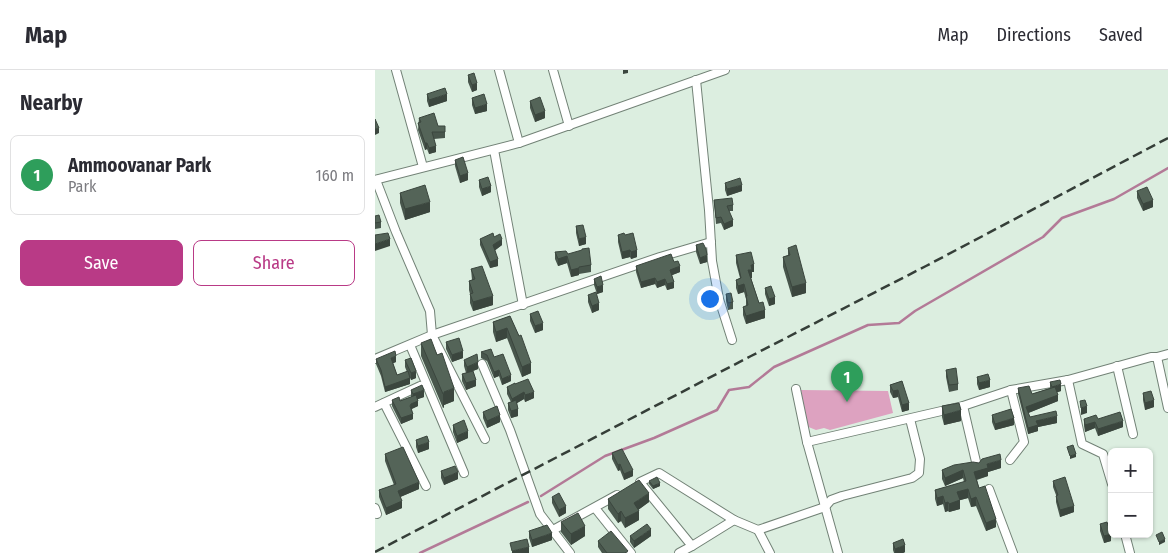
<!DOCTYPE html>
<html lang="en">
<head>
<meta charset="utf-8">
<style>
  :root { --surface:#fff; --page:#f2f2f3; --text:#2b2b33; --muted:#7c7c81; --line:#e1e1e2; --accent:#b93a86 }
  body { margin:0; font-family:"Fira Sans Condensed",sans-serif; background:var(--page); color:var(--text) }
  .controls { position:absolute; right:15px; bottom:15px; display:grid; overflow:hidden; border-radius:8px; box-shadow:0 1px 4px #0004 }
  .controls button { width:45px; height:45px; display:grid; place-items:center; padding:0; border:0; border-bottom:1px solid var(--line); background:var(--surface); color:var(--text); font:25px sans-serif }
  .you { position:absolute; left:334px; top:228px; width:18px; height:18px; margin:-12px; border:4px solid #fff; border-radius:50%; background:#1a73e8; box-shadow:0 0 0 8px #1a73e833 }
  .badge { display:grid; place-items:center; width:32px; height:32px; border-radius:50%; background:var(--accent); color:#fff; font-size:16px; font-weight:700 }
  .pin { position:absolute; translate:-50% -41px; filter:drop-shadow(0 1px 2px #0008) }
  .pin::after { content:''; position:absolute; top:26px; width:18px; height:15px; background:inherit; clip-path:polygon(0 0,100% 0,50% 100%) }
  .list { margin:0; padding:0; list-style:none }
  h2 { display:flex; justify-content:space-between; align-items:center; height:65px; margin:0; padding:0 20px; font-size:21px }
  h2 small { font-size:16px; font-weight:400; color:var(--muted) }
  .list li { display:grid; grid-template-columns:32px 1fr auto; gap:15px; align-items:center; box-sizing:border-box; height:80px; margin:0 10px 10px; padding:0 10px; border:1px solid var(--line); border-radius:8px }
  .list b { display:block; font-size:19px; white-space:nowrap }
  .list p { margin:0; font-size:16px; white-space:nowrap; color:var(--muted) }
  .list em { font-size:16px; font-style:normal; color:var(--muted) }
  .actions { display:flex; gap:10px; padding:15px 20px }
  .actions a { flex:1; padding:11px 0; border:1px solid var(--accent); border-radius:8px; text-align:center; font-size:18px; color:var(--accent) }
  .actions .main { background:var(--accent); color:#fff }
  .map { position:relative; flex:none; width:793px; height:483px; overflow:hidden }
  header { display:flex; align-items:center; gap:30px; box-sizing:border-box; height:70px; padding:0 25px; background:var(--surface); border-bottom:1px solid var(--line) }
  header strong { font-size:24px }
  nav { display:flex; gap:28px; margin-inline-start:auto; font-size:18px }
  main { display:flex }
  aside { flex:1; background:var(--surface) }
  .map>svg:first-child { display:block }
  .green { fill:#dda2c0 }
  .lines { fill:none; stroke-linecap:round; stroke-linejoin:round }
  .stream { stroke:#b37a97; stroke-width:2.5 }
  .street-casing { stroke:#728276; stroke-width:10 }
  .street { stroke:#fff; stroke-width:8 }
  .rail { stroke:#353e38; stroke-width:2.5; stroke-dasharray:10 5; stroke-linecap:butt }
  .wall { fill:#48564c }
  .shaded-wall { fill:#3b463e }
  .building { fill:#546458; stroke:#3b463e }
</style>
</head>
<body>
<header>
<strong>Map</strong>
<nav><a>Map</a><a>Directions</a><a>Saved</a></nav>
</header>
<main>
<aside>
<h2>Nearby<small></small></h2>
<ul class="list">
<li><span class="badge" style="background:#2e9e5b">1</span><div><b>Ammoovanar Park</b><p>Park</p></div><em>160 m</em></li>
</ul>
<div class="actions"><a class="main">Save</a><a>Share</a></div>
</aside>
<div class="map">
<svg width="793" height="483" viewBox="0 0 793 483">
  <rect width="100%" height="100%" fill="#dceee0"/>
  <!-- green -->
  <path class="green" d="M426 320 513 321 518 343 455 360 449 358 441 360 431 356Z"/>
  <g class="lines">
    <!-- stream -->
    <g class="stream">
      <path d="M166 426 230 386 279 368 342 340 354 320 374 317 399 297 493 255 524 253 540 241 668 167 687 148 739 129 793 98"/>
      <path d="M45 483 153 432"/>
    </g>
    <defs>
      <g id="street">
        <path d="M21 0 48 97"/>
        <path d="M124 0 144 73"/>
        <path d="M178 0 194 56"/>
        <path d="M321 10 334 140 337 191 344 229 357 270"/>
        <path d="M119 80 148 235"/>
        <path d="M0 110 144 73 350 0"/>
        <path d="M1 110 21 162 55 241 57 265 110 369"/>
        <path d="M35 275 89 403"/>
        <path d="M782 287 793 338"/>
        <path d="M0 289 57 265 285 187 336 172"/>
        <path d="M107 294 135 360 165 444 195 483"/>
        <path d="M742 296 758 364"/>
        <path d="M693 310 707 374 728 384 737 414"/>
        <path d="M421 319 432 372 463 483"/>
        <path d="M9 333 51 416"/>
        <path d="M588 336 602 396"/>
        <path d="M0 337 45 316"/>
        <path d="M432 372 588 336 636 320 693 310 776 287H782L793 284"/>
        <path d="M635 390 649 372 636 320"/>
        <path d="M265 412 284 403 359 450"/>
        <path d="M268 416 317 476 304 483"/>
        <path d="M614 419 638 483"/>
        <path d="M0 438 2 444"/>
        <path d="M220 438 256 483"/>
        <path d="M178 460 242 425"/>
        <path d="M383 460 395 483"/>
        <path d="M750 464 755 483"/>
        <path d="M317 476 359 450 383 460 450 437 456 430 467 426 537 408 544 403 545 389 535 349"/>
      </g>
    </defs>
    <!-- street casing -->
    <use href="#street" class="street-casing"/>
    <!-- street -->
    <use href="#street" class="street"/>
    <!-- rail -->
    <path class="rail" d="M0 482 376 286 551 196 793 68"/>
  </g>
  <!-- wall -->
  <g class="wall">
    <path d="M93 5 102 20 97 22 93 12Z"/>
    <path d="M52 24 72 31 54 37 52 31Z"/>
    <path d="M97 28 112 41 100 44 97 35Z"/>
    <path d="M155 31 170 48 160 52 155 38Z"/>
    <path d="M44 48 63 56H70V68L59 69 61 82 54 84 52 79 50 80 43 60Z"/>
    <path d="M80 90 93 110 85 113 80 96Z"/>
    <path d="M104 110 116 122 107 126 104 117Z"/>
    <path d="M350 113 367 121 352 126 350 120Z"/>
    <path d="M762 121 778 137 768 141 762 128Z"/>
    <path d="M25 123 55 142 30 150 25 133Z"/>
    <path d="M339 130 358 135V141H354L358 156 349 160 346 153 341 154Z"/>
    <path d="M0 146 6 152V158L0 159Z"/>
    <path d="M201 156 211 174 204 176 201 163Z"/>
    <path d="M243 165H250L262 187 256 189 255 187 247 189 243 172Z"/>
    <path d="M119 167 127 175 120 180 123 196 115 198 105 175V169Z"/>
    <path d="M321 175 332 192 325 194 321 182Z"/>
    <path d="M413 178 431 223 417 227 408 197V187L413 185Z"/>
    <path d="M180 182 193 184 216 195V202L204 204V205L196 207 192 193 183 196 180 189Z"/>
    <path d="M361 185 379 202H377V208H376L384 233 390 248 371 254 368 245V237L371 236V229L369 222 363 224 361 218V210L365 208 361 193Z"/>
    <path d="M299 192 305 202 297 205 299 218 292 220 290 215 282 218 280 214 266 218 261 202V196Z"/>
    <path d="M96 199 118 235 98 241 95 233V224L94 220V211L97 210Z"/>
    <path d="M219 209 228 222 222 224 219 215Z"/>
    <path d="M390 218 400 234 394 236 390 224Z"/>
    <path d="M329 222 340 234 332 237 329 229Z"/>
    <path d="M351 224 358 232V239L353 240 351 231Z"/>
    <path d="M213 225 224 240 217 243 213 232Z"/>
    <path d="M155 244 168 260 160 263 155 251Z"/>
    <path d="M135 246 144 266 156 303 147 307 132 268 121 272 118 262V252Z"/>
    <path d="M71 272 88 288 77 292 71 279Z"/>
    <path d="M46 273 79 331 69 335V337L68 338 46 286Z"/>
    <path d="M106 282 119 287 136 311 127 315 124 306 119 308 112 291 106 288Z"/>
    <path d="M1 289 21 292 18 293 22 305 32 302 30 297V290L41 308 36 310 35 308V314L10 322 6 306 1 294Z"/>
    <path d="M89 290 103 299 98 301 101 316 91 320 87 311V304L91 303 89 296Z"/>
    <path d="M571 300 583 314V320L574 322 571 307Z"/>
    <path d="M602 307 615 317 604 320 602 314Z"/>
    <path d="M527 311 534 340 527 342 523 327 518 328 515 322V315Z"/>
    <path d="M675 312 686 321 682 322 683 331 653 343 655 347 682 353 663 357V361L653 364 643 324V318L657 324 675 318Z"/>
    <path d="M140 314 159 328 150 332 149 329 142 333 143 346 136 348 133 340V333L136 332 132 324V317Z"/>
    <path d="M36 320 49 327 42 329 43 336 37 339 38 349 26 354 17 336V330L25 331 36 327Z"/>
    <path d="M768 323 779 337 770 340 768 330Z"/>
    <path d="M567 336 586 351 569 355 567 347Z"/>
    <path d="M108 342 125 352 112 358 108 348Z"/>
    <path d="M617 345 639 355 620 360 617 352Z"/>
    <path d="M709 349H723L748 357 723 366 720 358 710 362 709 356Z"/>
    <path d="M78 355 93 368 82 373 78 362Z"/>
    <path d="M41 370 54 379 43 383 41 377Z"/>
    <path d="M237 383 258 406 249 410 245 400 243 401 237 389Z"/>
    <path d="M10 384 44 419 25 427 27 438 11 445 4 427V420L19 415 10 391Z"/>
    <path d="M626 398 613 402V406L602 410 604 418 621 457 611 461 601 436 596 437 593 428 585 430V439L574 442 573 441 570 442 568 434 562 436 560 429V420L589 412 588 408 570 416 567 409V400Z"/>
    <path d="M66 401 83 409 69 415 66 408Z"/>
    <path d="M274 411 285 416 278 419 274 414Z"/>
    <path d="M678 411 699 442 685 447 681 432V425L678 417Z"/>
    <path d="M177 427 191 443 184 447 177 433Z"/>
    <path d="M233 429 274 432 263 440 264 450 250 458 246 451 243 453 233 439Z"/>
    <path d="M186 452 210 466 196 475 186 462Z"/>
    <path d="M725 454 736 471 729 473 725 461Z"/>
    <path d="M154 461 177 470 157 477 154 468Z"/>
    <path d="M255 466H276L259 478 255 472Z"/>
    <path d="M223 471 253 483H227L223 477Z"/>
    <path d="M518 473 530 482 528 483H519L518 480Z"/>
  </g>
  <!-- shaded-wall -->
  <g class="shaded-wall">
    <path d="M248 0H253V3L248 4Z"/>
    <path d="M102 13V20L97 22V15Z"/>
    <path d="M72 24V31L54 37V30Z"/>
    <path d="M112 34V41L100 44V38Z"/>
    <path d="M170 41V48L160 52V45Z"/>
    <path d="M4 58V63L0 65V59Z"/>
    <path d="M50 73H52V79L50 80Z"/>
    <path d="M61 76V82L54 84V78Z"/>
    <path d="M93 103V110L85 113V106Z"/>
    <path d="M367 115V121L352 126V119Z"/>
    <path d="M116 116V122L107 126V119Z"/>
    <path d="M778 130V137L768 141V134Z"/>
    <path d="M55 132V142L30 150V139Z"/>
    <path d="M358 150V156L349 160V154Z"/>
    <path d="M211 167V174L204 176V169Z"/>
    <path d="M15 169V176L0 181V174Z"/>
    <path d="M127 169V175L118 182V175Z"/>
    <path d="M255 180V187L247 189V182Z"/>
    <path d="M262 180V187L256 189V182Z"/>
    <path d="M332 185V192L325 194V188Z"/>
    <path d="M192 186V193L183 196V189Z"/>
    <path d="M123 189V196L115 198V192Z"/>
    <path d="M379 194V202H377V208H373V200L376 195Z"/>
    <path d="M305 196V202L295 206V200Z"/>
    <path d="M204 198V205L196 207V200Z"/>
    <path d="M280 208V214L266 218V212Z"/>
    <path d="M290 209V215L282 218V212Z"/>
    <path d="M299 212V218L292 220V214Z"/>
    <path d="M431 213V223L417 227V217Z"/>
    <path d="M369 214V222L363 224V216Z"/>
    <path d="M228 215V222L222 224V217Z"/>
    <path d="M118 226V235L98 241V232Z"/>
    <path d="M340 227V234L332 237V230Z"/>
    <path d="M400 227V234L394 236V229Z"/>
    <path d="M224 233V240L217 243V236Z"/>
    <path d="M390 240V248L371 254V246Z"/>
    <path d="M168 253V260L160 263V256Z"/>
    <path d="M132 258V268L121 272V262Z"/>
    <path d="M88 281V288L77 292V285Z"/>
    <path d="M21 286V292L16 294V288Z"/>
    <path d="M103 292V299L92 303V297Z"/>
    <path d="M156 293V303L147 307V297Z"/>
    <path d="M124 300V306L119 308V302Z"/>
    <path d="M41 301V308L36 310V303Z"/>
    <path d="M136 305V311L127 315V309Z"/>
    <path d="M35 308V314L10 322V317Z"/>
    <path d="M101 310V316L91 320V313Z"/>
    <path d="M615 310V317L604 320V313Z"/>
    <path d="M686 314V321L677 324V317Z"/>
    <path d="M79 318V331L69 335V337L68 338V324L69 322Z"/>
    <path d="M49 320V327L38 331V324Z"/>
    <path d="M523 320V327L518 328V321Z"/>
    <path d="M149 322V329L137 336V329Z"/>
    <path d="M159 322V328L150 332V325Z"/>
    <path d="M683 325V331L651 344V337Z"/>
    <path d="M779 330V337L770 340V333Z"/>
    <path d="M43 331V336L36 339V334Z"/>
    <path d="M534 333V340L527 342V335Z"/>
    <path d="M712 336V343L706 345V338Z"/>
    <path d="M143 339V346L136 348V341Z"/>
    <path d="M586 340V351L569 355V345Z"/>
    <path d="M38 344V349L26 354V348Z"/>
    <path d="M125 345V352L112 358V351Z"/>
    <path d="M682 346V353L663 357V361L653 364V358L661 351Z"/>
    <path d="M639 348V355L620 360V354Z"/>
    <path d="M748 351V357L723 366V359Z"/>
    <path d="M720 352V358L710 362V355Z"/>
    <path d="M93 361V368L82 373V366Z"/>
    <path d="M54 372V379L43 383V376Z"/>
    <path d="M701 384V387L695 389V386Z"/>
    <path d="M626 390V398L613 402V406L599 410V402L612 394Z"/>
    <path d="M245 394V400L243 401V395Z"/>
    <path d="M258 400V406L249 410V404Z"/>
    <path d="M588 400V408L570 416V408Z"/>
    <path d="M83 402V409L69 415V408Z"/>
    <path d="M44 412V419L23 428V421Z"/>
    <path d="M285 413V416L278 419V416Z"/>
    <path d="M593 419V428L582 431V422Z"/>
    <path d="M274 423V432L259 443V433Z"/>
    <path d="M568 426V434L562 436V428Z"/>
    <path d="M601 427V436L596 437V429Z"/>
    <path d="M585 430V439L574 442V434Z"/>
    <path d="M27 431V438L11 445V438Z"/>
    <path d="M573 432V441L570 442V433Z"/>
    <path d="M191 436V443L184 447V440Z"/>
    <path d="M699 436V442L685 447V440Z"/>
    <path d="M246 441V451L243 453V444Z"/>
    <path d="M264 441V450L250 458V448Z"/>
    <path d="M621 449V457L611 461V453Z"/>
    <path d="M210 456V466L196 475V464Z"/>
    <path d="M276 459V466L259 478V471Z"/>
    <path d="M177 463V470L157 477V470Z"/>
    <path d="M736 464V471L729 473V466Z"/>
    <path d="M756 464H764L756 467Z"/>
    <path d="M790 469V472L784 475V472Z"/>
    <path d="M530 475V482L528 483H520V479Z"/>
    <path d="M154 477V483H137V481Z"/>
  </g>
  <!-- building -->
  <g class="building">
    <path d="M99 3 102 13 97 15 93 5Z"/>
    <path d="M70 18 72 24 54 30 52 24Z"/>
    <path d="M109 24 112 34 100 38 97 28Z"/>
    <path d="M165 27 170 41 160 45 155 31Z"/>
    <path d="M59 43 63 56H70V62H57L61 76 54 78 52 73H50L43 53 46 52 44 48Z"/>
    <path d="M0 49 4 58 0 59Z"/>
    <path d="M88 87 93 103 85 106 80 90Z"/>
    <path d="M113 107 116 116 107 119 104 110Z"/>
    <path d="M365 108 367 115 352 119 350 113Z"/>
    <path d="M50 115 55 132 30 139 25 123Z"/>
    <path d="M772 117 778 130 768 134 762 121Z"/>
    <path d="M357 128 358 135 352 136 358 150 349 154 346 147 341 148 339 130Z"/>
    <path d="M4 145 6 152 0 153V146Z"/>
    <path d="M208 155 211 167 204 169 201 156Z"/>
    <path d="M13 163 15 169 0 174V165Z"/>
    <path d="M118 163 119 167 125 164 127 169 118 175 123 189 115 192 105 169Z"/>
    <path d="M249 163 250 165 258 163 262 180 256 182 255 180 247 182 243 165Z"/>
    <path d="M328 173 331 179 332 185 325 188 321 175Z"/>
    <path d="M421 175 431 213 417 217 408 187 415 185 413 178Z"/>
    <path d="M214 178 216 195 204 197V198L196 200 192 186 183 189 180 182 191 181 193 184 207 180V179Z"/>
    <path d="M376 182 379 194 376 195 377 200H373L384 233 388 232 390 240 371 246 368 237 373 235 371 226H372L369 214 363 216 361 210 366 208 361 185Z"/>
    <path d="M296 184 299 192 303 191 305 196 295 200 299 212 292 214 290 209 282 212 280 208 266 212 261 196Z"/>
    <path d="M107 196 118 226 98 232 95 224 98 223 94 211 100 209 96 199Z"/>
    <path d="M226 206 228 215 222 217 219 209Z"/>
    <path d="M396 216 400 227 394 229 390 218Z"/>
    <path d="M338 219 340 227 332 230 329 222Z"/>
    <path d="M221 222 224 233 217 236 213 225Z"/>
    <path d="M356 223 358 232 353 233 351 224Z"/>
    <path d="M163 241 168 253 160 256 155 244Z"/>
    <path d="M135 246 144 266 146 265 156 293 147 297 132 258 121 262 118 252Z"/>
    <path d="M84 268 88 281 77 285 71 272Z"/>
    <path d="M56 269 62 285 67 283 79 318 69 322V324H68L46 273Z"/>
    <path d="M116 279 119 287 128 284 136 305 127 309 124 300 119 302 112 285 106 282Z"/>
    <path d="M20 281 21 286 16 288 22 305 33 301 35 308 10 317 6 300 1 289Z"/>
    <path d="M102 284 103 292 92 297 89 290Z"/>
    <path d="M36 288 41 301 36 303 30 290Z"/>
    <path d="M581 298 583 314 574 315 571 300Z"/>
    <path d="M98 301 101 310 91 313 87 304Z"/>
    <path d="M613 304 615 310 604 313 602 307Z"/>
    <path d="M153 309 159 322 150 325 149 322 137 329 132 317 140 313V314Z"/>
    <path d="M685 310 686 314 677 317 675 312Z"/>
    <path d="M527 311 534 333 527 335 523 320 518 321 515 315Z"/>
    <path d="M47 315 49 320 38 324 36 320Z"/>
    <path d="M654 316 657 324 680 317 683 325 651 337 655 347 681 341 682 346 661 351 663 355 653 358 643 318Z"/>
    <path d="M776 321 779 330 770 333 768 323Z"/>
    <path d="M41 325 43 331 36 334 35 336 38 344 26 348 17 330 24 327 25 331Z"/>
    <path d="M141 330 143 339 136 341 133 333Z"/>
    <path d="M710 330 712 336 706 338 705 331Z"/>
    <path d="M584 333 586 340 569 345 567 336Z"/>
    <path d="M122 336 125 345 112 351 108 342Z"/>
    <path d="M636 339 639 348 620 354 617 345Z"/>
    <path d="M745 342 748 351 723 359 720 352 710 355 709 349 721 345 723 349Z"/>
    <path d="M89 350 93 361 82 366 78 355Z"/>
    <path d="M52 366 54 372 43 376 41 370Z"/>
    <path d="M698 375 701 384 695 386 692 377Z"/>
    <path d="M28 377 44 412 23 421 27 431 11 438 4 420 21 414 10 384Z"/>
    <path d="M247 379 258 400 249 404 245 394 243 395 237 383Z"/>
    <path d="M625 384 626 390 612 394 613 398 599 402 604 418 610 416 621 449 611 453 601 427 596 429 593 419 582 422 585 430 574 434 573 432 570 433 568 426 562 428 560 420 591 411 588 400 570 408 567 400 579 395 598 392 604 393 607 389Z"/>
    <path d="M80 396 83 402 69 408 66 401Z"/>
    <path d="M282 407 285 413 278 416 274 411Z"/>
    <path d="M690 407 699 436 685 440 681 426 683 425 678 411Z"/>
    <path d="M264 410 274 423 259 433 264 441 250 448 246 441 243 444 233 429Z"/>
    <path d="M184 423 191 436 184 440 177 427Z"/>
    <path d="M203 443 210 456 196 464 186 452Z"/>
    <path d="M732 452 736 464 729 466 725 454Z"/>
    <path d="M272 454 276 459 259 471 255 466Z"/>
    <path d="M172 455 177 463 157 470 154 461Z"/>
    <path d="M236 461 253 481 250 483H232L223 471Z"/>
    <path d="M787 462 790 469 784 472 781 465Z"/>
    <path d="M152 469 154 477 137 481 135 473Z"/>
    <path d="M528 469 530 475 520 479 518 473Z"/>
  </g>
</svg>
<div class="controls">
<button>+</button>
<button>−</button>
</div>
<div class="you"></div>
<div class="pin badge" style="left:472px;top:332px;background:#2e9e5b">1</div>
</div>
</main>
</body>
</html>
